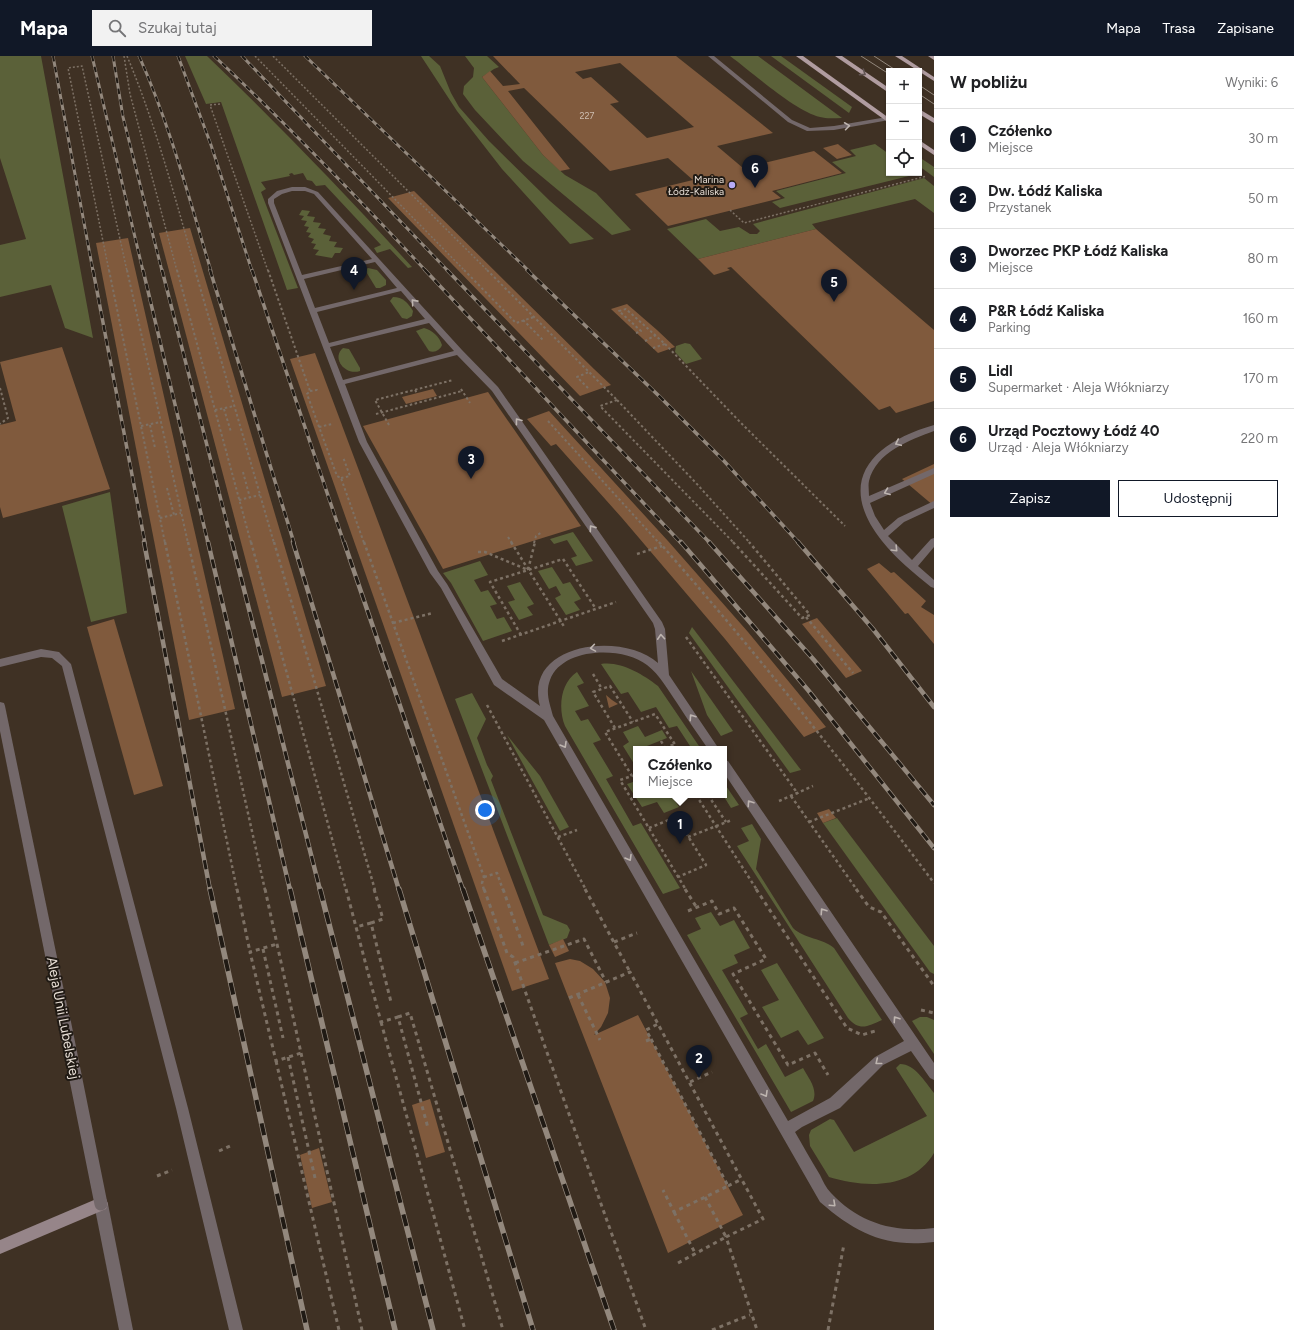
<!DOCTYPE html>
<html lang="pl">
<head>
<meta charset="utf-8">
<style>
  :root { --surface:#fff; --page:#f2f2f2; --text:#202124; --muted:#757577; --line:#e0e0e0; --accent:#111827 }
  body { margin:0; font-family:Figtree,sans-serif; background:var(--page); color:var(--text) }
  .controls { position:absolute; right:12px; top:12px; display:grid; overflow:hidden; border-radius:0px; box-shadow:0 1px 3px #0004 }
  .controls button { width:36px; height:36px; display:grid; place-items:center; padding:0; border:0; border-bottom:1px solid var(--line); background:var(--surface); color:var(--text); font:20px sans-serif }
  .you { position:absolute; left:485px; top:754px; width:14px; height:14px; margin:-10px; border:3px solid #fff; border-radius:50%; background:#1a73e8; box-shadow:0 0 0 6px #1a73e833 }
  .badge { display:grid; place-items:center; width:26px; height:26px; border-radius:50%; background:var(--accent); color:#fff; font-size:13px; font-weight:700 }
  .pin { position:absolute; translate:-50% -33px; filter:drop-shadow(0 1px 2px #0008) }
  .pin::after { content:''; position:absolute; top:21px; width:14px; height:12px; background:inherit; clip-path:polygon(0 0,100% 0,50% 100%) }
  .popup { position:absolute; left:633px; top:690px; width:94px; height:52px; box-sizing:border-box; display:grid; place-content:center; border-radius:0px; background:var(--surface); filter:drop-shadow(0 1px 3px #0005); font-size:13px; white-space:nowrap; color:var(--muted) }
  .popup b { font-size:15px; color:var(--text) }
  .popup::after { content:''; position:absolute; left:50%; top:100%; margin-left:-8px; border:8px solid transparent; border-top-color:var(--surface) }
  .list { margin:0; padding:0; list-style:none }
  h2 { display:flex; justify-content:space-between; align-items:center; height:52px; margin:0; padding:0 16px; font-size:17px }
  h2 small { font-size:13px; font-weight:400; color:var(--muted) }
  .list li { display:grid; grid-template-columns:26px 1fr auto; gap:12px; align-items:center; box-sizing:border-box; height:60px; padding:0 16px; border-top:1px solid var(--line) }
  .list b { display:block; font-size:15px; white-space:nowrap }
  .list p { margin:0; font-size:13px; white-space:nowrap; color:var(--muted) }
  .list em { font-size:13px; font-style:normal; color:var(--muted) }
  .actions { display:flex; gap:8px; padding:12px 16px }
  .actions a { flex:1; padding:9px 0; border:1px solid var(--accent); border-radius:0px; text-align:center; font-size:14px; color:var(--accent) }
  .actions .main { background:var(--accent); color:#fff }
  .icon { flex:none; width:22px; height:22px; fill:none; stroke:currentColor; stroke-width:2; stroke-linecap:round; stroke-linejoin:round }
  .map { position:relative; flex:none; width:934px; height:1274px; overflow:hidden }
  header { display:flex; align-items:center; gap:24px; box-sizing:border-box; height:56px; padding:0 20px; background:var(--accent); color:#fff }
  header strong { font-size:19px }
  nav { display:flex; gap:22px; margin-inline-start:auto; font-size:14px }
  .search { width:280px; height:36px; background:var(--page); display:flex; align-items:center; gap:10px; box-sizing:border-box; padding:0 14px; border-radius:0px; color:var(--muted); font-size:15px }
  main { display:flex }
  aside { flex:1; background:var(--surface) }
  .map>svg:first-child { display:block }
  .green { fill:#5b6139 }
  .building { fill:#805a3d; fill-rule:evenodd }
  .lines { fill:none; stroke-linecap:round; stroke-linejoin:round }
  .path-far3 { stroke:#7d7165; stroke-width:1.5; stroke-dasharray:2 2; stroke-linecap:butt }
  .path-far2 { stroke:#7d7165; stroke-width:2; stroke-dasharray:2.5 2.5; stroke-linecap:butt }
  .path-far1 { stroke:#7d7165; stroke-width:2.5; stroke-dasharray:3 3; stroke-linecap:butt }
  .path { stroke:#7d7165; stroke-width:3; stroke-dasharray:4 4; stroke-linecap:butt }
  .service { fill:#73686a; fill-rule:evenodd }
  .tertiary { fill:#73686a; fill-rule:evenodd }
  .secondary { fill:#968589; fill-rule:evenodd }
  .primary { fill:#b09ca0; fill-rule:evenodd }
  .tram { stroke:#93887d; stroke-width:1 }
  .rail-far3-casing { stroke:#93887d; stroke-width:3 }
  .rail-far2-casing { stroke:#93887d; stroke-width:3.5 }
  .rail-far1-casing { stroke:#93887d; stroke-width:4.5 }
  .rail-casing { stroke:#93887d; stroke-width:5.5 }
  .rail-far3 { stroke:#201a14; stroke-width:2; stroke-dasharray:5.5; stroke-linecap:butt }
  .rail-far2 { stroke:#201a14; stroke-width:2.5; stroke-dasharray:7; stroke-linecap:butt }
  .rail-far1 { stroke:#201a14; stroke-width:3; stroke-dasharray:9; stroke-linecap:butt }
  .rail { stroke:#201a14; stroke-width:4; stroke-dasharray:12; stroke-linecap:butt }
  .tertiary-bridge { stroke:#73686a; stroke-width:13 }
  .oneway { stroke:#615453 }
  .oneway2 { stroke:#beb5b0 }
  .poi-dot { fill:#b7abf8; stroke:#201a14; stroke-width:1.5 }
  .labels { text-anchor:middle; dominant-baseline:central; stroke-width:4; stroke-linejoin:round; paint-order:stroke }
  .far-number-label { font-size:9px; fill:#cdbdaf }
  .far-poi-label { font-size:10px; fill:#e7ded5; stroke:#201a14; text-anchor:end }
  .near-street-label { font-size:14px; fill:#e7ded5; stroke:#201a14 }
</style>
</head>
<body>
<header>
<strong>Mapa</strong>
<div class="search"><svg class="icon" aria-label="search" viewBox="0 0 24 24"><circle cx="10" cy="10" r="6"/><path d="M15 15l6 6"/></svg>Szukaj tutaj</div>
<nav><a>Mapa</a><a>Trasa</a><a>Zapisane</a></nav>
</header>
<main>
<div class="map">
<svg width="934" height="1274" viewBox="0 0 934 1274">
  <rect width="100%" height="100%" fill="#3f3124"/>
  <!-- green -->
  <g class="green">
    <path d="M0 0H41L93 282 65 272 51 229 0 241V189L26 183 0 102Z"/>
    <path d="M185 0H207C278 68 346 139 412 211L408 212 390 193 377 197 374 192 381 189 325 129 316 130 312 125 307 124 303 117 294 119 292 117 289 118 290 120 261 126 266 133 261 136 298 232 287 234 221 46 206 48Z"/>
    <path d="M421 0H429L440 10 451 37 459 51 489 85 550 145 594 183 570 188 502 113 457 55Z"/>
    <path d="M465 0H487L499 11 494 13 482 21 543 99 565 119 596 137 631 174 612 179 523 105 475 54 463 38 464 30 473 21 474 12Z"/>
    <path d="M730 0H758L842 62C834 62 827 63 820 61 795 55 753 17 730 0Z"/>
    <path d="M771 0H781L852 51 849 57Z"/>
    <path d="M875 88 889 98V117L917 118 780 152 772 146 785 142 776 135 846 117 832 106 856 100 850 94Z"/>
    <path d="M919 101 934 111V121L919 110Z"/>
    <path d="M924 122 934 130V157L915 143 812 168 816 173 698 203 667 173 706 163 720 175 739 171 750 178H757L760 175 753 168Z"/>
    <path d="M302 154 310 155 307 160 315 161 313 166 321 167 318 172 326 173 323 178 331 180 329 185 337 186 334 191 343 192 340 197H335L332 202 315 199 319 194 313 193 316 188 311 187 314 183 308 181 311 177 306 176 309 171 304 170 307 165 301 164 304 160 299 159Z"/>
    <path d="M368 212 377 214 386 224V229L380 232H376L365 214Z"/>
    <path d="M393 241C403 241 408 247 413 255L412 260 407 263 402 262 390 245Z"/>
    <path d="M424 272C432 274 439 280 442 289 440 294 435 297 429 295L416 275Z"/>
    <path d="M685 287 690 288 702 303 686 308 675 296 676 290Z"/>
    <path d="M343 292 349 293 360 312V315C345 320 331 302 343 292Z"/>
    <path d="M110 436 127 557 91 566 62 450Z"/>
    <path d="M573 476 593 505 576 510 571 502 577 500 567 484 554 488 550 483Z"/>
    <path d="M480 505 488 519 474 524 481 536 488 534 497 548 490 550 497 563 504 561 512 575 483 585 451 527 443 517Z"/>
    <path d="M552 511 563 528 570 526 581 543 574 546 580 554 566 559 555 542 561 539 556 530 549 533 538 515Z"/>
    <path d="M520 526 534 548 527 551 533 559 519 564 508 546 515 544 507 530Z"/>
    <path d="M692 571 801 714 790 717 689 577Z"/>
    <path d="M601 608C621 605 642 618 658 630L701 693H684L690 690 677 670 669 672 656 651 641 656 628 636 621 638Z"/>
    <path d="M691 615 733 675 721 680 707 659Z"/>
    <path d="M577 616 584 627 577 630 589 650 575 655 581 665 588 663 601 684 593 687 613 720 606 723 633 770 641 767 680 832 663 838 565 670C558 653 560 627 577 616Z"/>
    <path d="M472 637 486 663 477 682 487 709 493 720 491 724 543 859 567 869 570 874 567 882 549 889 455 643Z"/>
    <path d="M638 670 645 681 662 674 667 682 642 692V693H636V711L623 690 629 686 623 676Z"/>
    <path d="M507 679 540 720 569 771 560 775Z"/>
    <path d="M636 725V739H671L679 751 664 757 657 746 642 751 627 728Z"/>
    <path d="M724 727 739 749 731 752 723 739H724Z"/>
    <path d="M837 762 934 890V918L930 916 823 767Z"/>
    <path d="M752 768 761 783 756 813 793 872C804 883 823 882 834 892L882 964C868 970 860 976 848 962L737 790 749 785 741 772Z"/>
    <path d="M711 856 720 870 734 864 750 892 734 899 738 907 722 914 748 958 740 962 758 993 766 988 785 1021 803 1012C809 1023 818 1033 813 1045L791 1056 687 879 701 873 695 862Z"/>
    <path d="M777 907 824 982 808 989 798 974 781 982 762 951 779 944 761 914Z"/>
    <path d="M920 961H927L934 964V998L912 965Z"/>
    <path d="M900 1008C915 1008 925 1026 934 1037V1097C912 1134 865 1132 829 1121L810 1090 809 1079 811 1074 830 1063 834 1064 854 1096 927 1060 896 1012Z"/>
  </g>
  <!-- building -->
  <g class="building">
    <path d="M493 0H676L773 77 717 90 743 112 814 95 842 117 772 135 781 142 668 170 635 138 693 124 668 102 610 115 524 32 508 35 570 113 560 115 543 99 482 21 490 15 503 30 520 28ZM620 7 694 71 647 82 610 48 619 46 591 21 583 23 575 16Z"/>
    <path d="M838 88 839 89 852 99 837 103 823 92Z"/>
    <path d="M414 135 594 313 611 329 580 340 388 142Z"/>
    <path d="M190 172 326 630 282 641 159 177Z"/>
    <path d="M816 173 934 274V345L896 357 890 350 879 354 731 211 727 212 730 214 714 219 698 203Z"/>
    <path d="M128 182 235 653 189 664 96 187Z"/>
    <path d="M627 248 657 274 675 291 658 297 611 253Z"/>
    <path d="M62 291 110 433 3 462 0 451V369L16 365 0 306Z"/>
    <path d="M315 297 549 923 512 935 290 303Z"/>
    <path d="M433 333 437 340 406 348 402 341Z"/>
    <path d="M488 336 581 470 443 513 363 370Z"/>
    <path d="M549 355 668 485 748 576 826 671 804 681 725 583 622 462 556 388 551 390 527 363Z"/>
    <path d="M934 408V450L902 423Z"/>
    <path d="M879 507 891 517 894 516 926 545 921 551 934 559V588L908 557 905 558 867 513Z"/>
    <path d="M817 562 862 615 846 622 802 568Z"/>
    <path d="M114 563 163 730 134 739 87 571Z"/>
    <path d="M606 639 612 644 618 648 609 652Z"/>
    <path d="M829 753 836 762 823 767 817 757Z"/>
    <path d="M563 883 569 895 555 901 549 889Z"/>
    <path d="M570 903 580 905 593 913 605 926 610 942 608 957 601 971 594 979 638 959 743 1159 668 1197 555 907Z"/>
    <path d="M430 1043 445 1096 426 1102 412 1049Z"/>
    <path d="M319 1092 332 1146 312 1152 300 1099Z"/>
  </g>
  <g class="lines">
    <!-- path-far3 -->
    <g class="path-far3">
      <path d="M124 0 130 38 177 215"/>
      <path d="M127 0C156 69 175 142 196 215"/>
      <path d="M255 0 465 215"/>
      <path d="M273 0 488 215"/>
      <path d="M220 48 210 49 268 215"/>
      <path d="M730 154 744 167 927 120"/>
      <path d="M109 215 68 12 82 10 127 215"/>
    </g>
    <!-- path-far2 -->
    <g class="path-far2">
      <path d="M109 214 165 487"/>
      <path d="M127 214 188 487"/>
      <path d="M177 214 251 487"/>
      <path d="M195 214 274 487"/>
      <path d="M268 214 310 335 307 338 337 420 341 422 364 487"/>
      <path d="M464 214 516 267 534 261"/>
      <path d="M487 214 617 344"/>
      <path d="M523 264 544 285"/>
      <path d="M636 277 641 275 619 255 626 253 665 288 653 292"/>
      <path d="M645 285 656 279"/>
      <path d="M665 288 741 367 845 470"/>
      <path d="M0 332 8 362 0 368"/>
      <path d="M588 332 577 321 589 316"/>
      <path d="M461 333 470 347"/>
      <path d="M415 334 417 337"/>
      <path d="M310 335 317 334 318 336"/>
      <path d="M617 344 696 427 750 487"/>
      <path d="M617 344 600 350 734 487"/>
      <path d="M224 353 231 376"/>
      <path d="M215 354 234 350"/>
      <path d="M376 358 462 335"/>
      <path d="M548 365 659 487"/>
      <path d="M150 369 155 392"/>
      <path d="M389 369 375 344 453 324"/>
      <path d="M141 370 161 366"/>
      <path d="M319 371 332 368"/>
      <path d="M243 416 250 442"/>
      <path d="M341 422 350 420 343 401"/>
      <path d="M167 432 174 459"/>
      <path d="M239 444 260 439"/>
      <path d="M160 462 181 457"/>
      <path d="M508 481 512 487"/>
      <path d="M534 487 536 480 542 476"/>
    </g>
    <!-- path-far1 -->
    <g class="path-far1">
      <path d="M165 486 237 834"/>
      <path d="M188 486 265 834"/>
      <path d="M251 486 346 834"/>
      <path d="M274 486 375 834"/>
      <path d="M364 486 484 821 482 827 484 834"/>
      <path d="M511 486 565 572"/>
      <path d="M659 486C756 596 846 710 934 827"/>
      <path d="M733 486 802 562 810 559 749 486"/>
      <path d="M478 496H485L528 514 535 486"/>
      <path d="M637 498 662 490"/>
      <path d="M806 561 853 617"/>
      <path d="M393 567 433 557"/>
      <path d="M521 579 490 526 563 503 596 553"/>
      <path d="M686 581 798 738"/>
      <path d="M502 585 616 546"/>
      <path d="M593 618 602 633"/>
      <path d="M487 649 586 834"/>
      <path d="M615 672 593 636 610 630 633 666"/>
      <path d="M661 685 665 692"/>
      <path d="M665 692 675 688"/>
      <path d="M678 693 655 658 605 676 632 720 620 724 686 834"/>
      <path d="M696 739 757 834"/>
      <path d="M708 739 726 766"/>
      <path d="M791 740 857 834"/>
      <path d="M779 745 813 730"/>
      <path d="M809 766 870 742"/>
      <path d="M649 772 676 761 706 809 678 821"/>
      <path d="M558 781 577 774"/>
      <path d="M688 781 732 764"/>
      <path d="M484 821 497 817 503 834"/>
    </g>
    <!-- path -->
    <g class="path">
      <path d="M237 833 250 896"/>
      <path d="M265 833 277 888"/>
      <path d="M346 833 356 871"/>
      <path d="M374 833 383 863 371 867 391 946"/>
      <path d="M484 833 507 897 513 901 646 1274"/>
      <path d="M503 833 523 890"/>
      <path d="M585 833 630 916"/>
      <path d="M685 833 697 852"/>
      <path d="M756 833 847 972 862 979 875 975"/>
      <path d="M856 833 869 851 881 856 934 930"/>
      <path d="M688 855 712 845 719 858 734 852 766 903 733 918 788 1009 815 997 828 1019"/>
      <path d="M371 867 356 871 381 966 398 961 428 1072"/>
      <path d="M614 886 637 877"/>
      <path d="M277 888 301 997 276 1005 250 896Z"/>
      <path d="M263 893 283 982"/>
      <path d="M515 907 584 883 606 926"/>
      <path d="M578 939 600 984"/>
      <path d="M569 942 630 916 763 1163 726 1181 757 1274"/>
      <path d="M921 954 934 957"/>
      <path d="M398 961 410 957 503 1274"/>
      <path d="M381 966 465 1274"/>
      <path d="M651 983 728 1130 674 1156 663 1134"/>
      <path d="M646 985 651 983 646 974 658 968"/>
      <path d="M301 997 362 1274"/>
      <path d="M288 1001 315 1122"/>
      <path d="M276 1005 339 1274"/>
      <path d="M690 1026 712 1016"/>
      <path d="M219 1095 230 1090"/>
      <path d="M157 1120 172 1114"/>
      <path d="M728 1130 742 1123"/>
      <path d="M674 1156 695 1197"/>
      <path d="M678 1207 726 1181 705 1141"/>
      <path d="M712 1274 750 1259"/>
      <path d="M828 1274 844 1188"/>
    </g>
    <!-- service -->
    <g class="service">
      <path d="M708 0H714L792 64 810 72 834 70 887 61 889 62V64L834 74 807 75 788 66Z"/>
      <path d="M292 131H305L318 136 462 294 498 331 662 566 665 573 669 619 719 693H708C698 678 687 663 677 647 668 634 660 619 647 609 623 590 562 591 550 624 545 637 550 648 553 660L788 1065 830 1042 875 1001 904 985 724 717V704L728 705 934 1007V1024L930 1022 911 995 883 1009 840 1052 802 1071 795 1076C803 1090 811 1104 820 1119 823 1125 826 1132 831 1137 859 1167 894 1177 934 1172V1186C885 1192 856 1177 820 1146L544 664 494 629 441 532 430 517 359 386 268 147V143L277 135ZM292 135H305L314 138 372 203 302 219 274 147V143L282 138ZM375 206 397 232 315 252 304 223ZM401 235 425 263 329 287 317 256ZM429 267 454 295 343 324 330 291ZM457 299 492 335 653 567 655 573 658 607C622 575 523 587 540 650L502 623 447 528 438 515 367 386 345 328Z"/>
      <path d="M934 369V375C910 384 876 396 869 425 868 429 869 435 869 440L934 412V418L870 447 875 460 884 474 898 462 934 445V452L904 466 888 480 912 504 931 483 934 482V491L918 510 934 524V532L931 531C914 517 896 503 882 485 835 426 871 387 934 369Z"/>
      <path d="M41 593 59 596 71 608 188 1052 243 1274H229L176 1052 62 610 52 602 41 601 0 611V603Z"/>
    </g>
    <!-- tertiary -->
    <g class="tertiary">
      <path d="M0 646 4 647 5 650 70 964 68 968 64 970 60 968 58 964 0 675Z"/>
      <path d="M101 1141 106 1143 108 1148 133 1274H119L94 1148 96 1143Z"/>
    </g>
    <!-- secondary -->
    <path class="secondary" d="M101 1141 106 1143 108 1148 106 1153 0 1198V1184Z"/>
    <!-- primary -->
    <g class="primary">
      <path d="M796 0H803L889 62V67Z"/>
      <path d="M835 0H842L889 32V37Z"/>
      <path d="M895 0H902L934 21V25Z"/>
      <path d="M928 0H934V4Z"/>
      <path d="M919 53 934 62V67L919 58Z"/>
      <path d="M919 84 934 94V99L919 89Z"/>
    </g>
    <!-- tram -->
    <g class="tram">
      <path d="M861 0 889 18"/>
      <path d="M874 0 897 15"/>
      <path d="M919 29 934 39"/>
      <path d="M919 38 934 48"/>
    </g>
    <defs>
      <g id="rail-far3">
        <path d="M53 0 93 215"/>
        <path d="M92 0 143 215"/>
        <path d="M113 0 123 61 162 215"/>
        <path d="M139 0C170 69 189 142 211 215"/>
        <path d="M178 0 211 89 252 215"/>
        <path d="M214 0C288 69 357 141 426 215"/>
        <path d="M242 0 448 215"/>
        <path d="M305 0 529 215"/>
      </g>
      <g id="rail-far2">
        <path d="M93 214 145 487"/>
        <path d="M143 214 208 487"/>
        <path d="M162 214 232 487"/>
        <path d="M210 214 294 487"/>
        <path d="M252 214 344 487"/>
        <path d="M425 214 681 487"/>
        <path d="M447 214 710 487"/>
        <path d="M527 214 659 340 724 405 799 487"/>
      </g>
      <g id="rail-far1">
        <path d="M144 486 210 834"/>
        <path d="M208 486 290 834"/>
        <path d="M232 486 320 834"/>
        <path d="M293 486 399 834"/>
        <path d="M344 486 463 834"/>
        <path d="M681 486 808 634 934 792"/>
        <path d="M709 486 814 604 934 749"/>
        <path d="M798 486 873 573 934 651"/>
      </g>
      <g id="rail">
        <path d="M210 833 307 1274"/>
        <path d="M290 833 395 1274"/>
        <path d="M320 833 433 1274"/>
        <path d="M399 833 533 1274"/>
        <path d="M463 833 614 1274"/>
      </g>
    </defs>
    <!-- rail-far3 casing -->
    <use href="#rail-far3" class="rail-far3-casing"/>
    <!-- rail-far2 casing -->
    <use href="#rail-far2" class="rail-far2-casing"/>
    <!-- rail-far1 casing -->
    <use href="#rail-far1" class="rail-far1-casing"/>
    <!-- rail casing -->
    <use href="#rail" class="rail-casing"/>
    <!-- rail-far3 -->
    <use href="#rail-far3" class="rail-far3"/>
    <!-- rail-far2 -->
    <use href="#rail-far2" class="rail-far2"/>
    <!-- rail-far1 -->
    <use href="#rail-far1" class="rail-far1"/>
    <!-- rail -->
    <use href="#rail" class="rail"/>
    <!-- tertiary-bridge -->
    <path class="tertiary-bridge" d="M64 964 101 1148"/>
  </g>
  <!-- one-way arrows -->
  <defs><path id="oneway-chevron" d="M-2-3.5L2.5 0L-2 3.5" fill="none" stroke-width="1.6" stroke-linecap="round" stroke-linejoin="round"/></defs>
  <use class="oneway" href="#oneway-chevron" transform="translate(863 17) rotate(34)"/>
  <g class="oneway2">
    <use href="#oneway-chevron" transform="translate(847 70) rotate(-8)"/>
    <use href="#oneway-chevron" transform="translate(414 246) rotate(-132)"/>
    <use href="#oneway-chevron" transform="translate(518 365) rotate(-127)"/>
    <use href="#oneway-chevron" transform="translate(898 387) rotate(155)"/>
    <use href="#oneway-chevron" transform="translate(887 436) rotate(159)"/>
    <use href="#oneway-chevron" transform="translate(592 472) rotate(-125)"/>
    <use href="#oneway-chevron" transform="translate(895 493) rotate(46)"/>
    <use href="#oneway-chevron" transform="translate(661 581) rotate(-94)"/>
    <use href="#oneway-chevron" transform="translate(593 592) rotate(171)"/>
    <use href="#oneway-chevron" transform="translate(692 661) rotate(-124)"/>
    <use href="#oneway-chevron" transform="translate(564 689) rotate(60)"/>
    <use href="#oneway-chevron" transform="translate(750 747) rotate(-124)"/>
    <use href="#oneway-chevron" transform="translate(629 802) rotate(60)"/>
    <use href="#oneway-chevron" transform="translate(823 855) rotate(-124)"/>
    <use href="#oneway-chevron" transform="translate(896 963) rotate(-124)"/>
    <use href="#oneway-chevron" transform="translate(878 1006) rotate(141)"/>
    <use href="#oneway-chevron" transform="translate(765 1038) rotate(60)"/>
    <use href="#oneway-chevron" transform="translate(833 1148) rotate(43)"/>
  </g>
  <!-- markers -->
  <circle class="poi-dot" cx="732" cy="129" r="4"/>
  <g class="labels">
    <!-- far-number labels -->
    <g class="far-number-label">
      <text x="587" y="59">227</text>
    </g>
    <!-- far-poi labels -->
    <g class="far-poi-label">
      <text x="724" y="123">Marina<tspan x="724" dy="12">Łódź-Kaliska</tspan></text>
    </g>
    <!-- near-street labels -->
    <g class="near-street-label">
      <text transform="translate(63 962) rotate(79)">Aleja Unii Lubelskiej</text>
    </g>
  </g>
</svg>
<div class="controls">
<button>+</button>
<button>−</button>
<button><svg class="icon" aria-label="locate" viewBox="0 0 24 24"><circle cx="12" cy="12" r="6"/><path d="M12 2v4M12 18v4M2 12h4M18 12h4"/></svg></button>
</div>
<div class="you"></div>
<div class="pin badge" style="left:680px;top:788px">1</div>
<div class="popup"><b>Czółenko</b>Miejsce</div>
<div class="pin badge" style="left:699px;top:1022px">2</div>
<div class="pin badge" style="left:471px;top:423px">3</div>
<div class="pin badge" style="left:354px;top:234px">4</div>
<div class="pin badge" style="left:834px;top:246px">5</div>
<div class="pin badge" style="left:755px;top:132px">6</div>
</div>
<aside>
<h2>W pobliżu<small>Wyniki: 6</small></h2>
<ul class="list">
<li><span class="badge">1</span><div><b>Czółenko</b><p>Miejsce</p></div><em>30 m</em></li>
<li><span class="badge">2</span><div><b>Dw. Łódź Kaliska</b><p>Przystanek</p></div><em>50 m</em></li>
<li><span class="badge">3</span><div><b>Dworzec PKP Łódź Kaliska</b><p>Miejsce</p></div><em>80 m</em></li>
<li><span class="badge">4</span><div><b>P&amp;R Łódź Kaliska</b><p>Parking</p></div><em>160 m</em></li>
<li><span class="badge">5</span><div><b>Lidl</b><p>Supermarket · Aleja Włókniarzy</p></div><em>170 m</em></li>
<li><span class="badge">6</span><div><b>Urząd Pocztowy Łódź 40</b><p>Urząd · Aleja Włókniarzy</p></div><em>220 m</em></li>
</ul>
<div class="actions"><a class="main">Zapisz</a><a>Udostępnij</a></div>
</aside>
</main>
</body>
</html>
